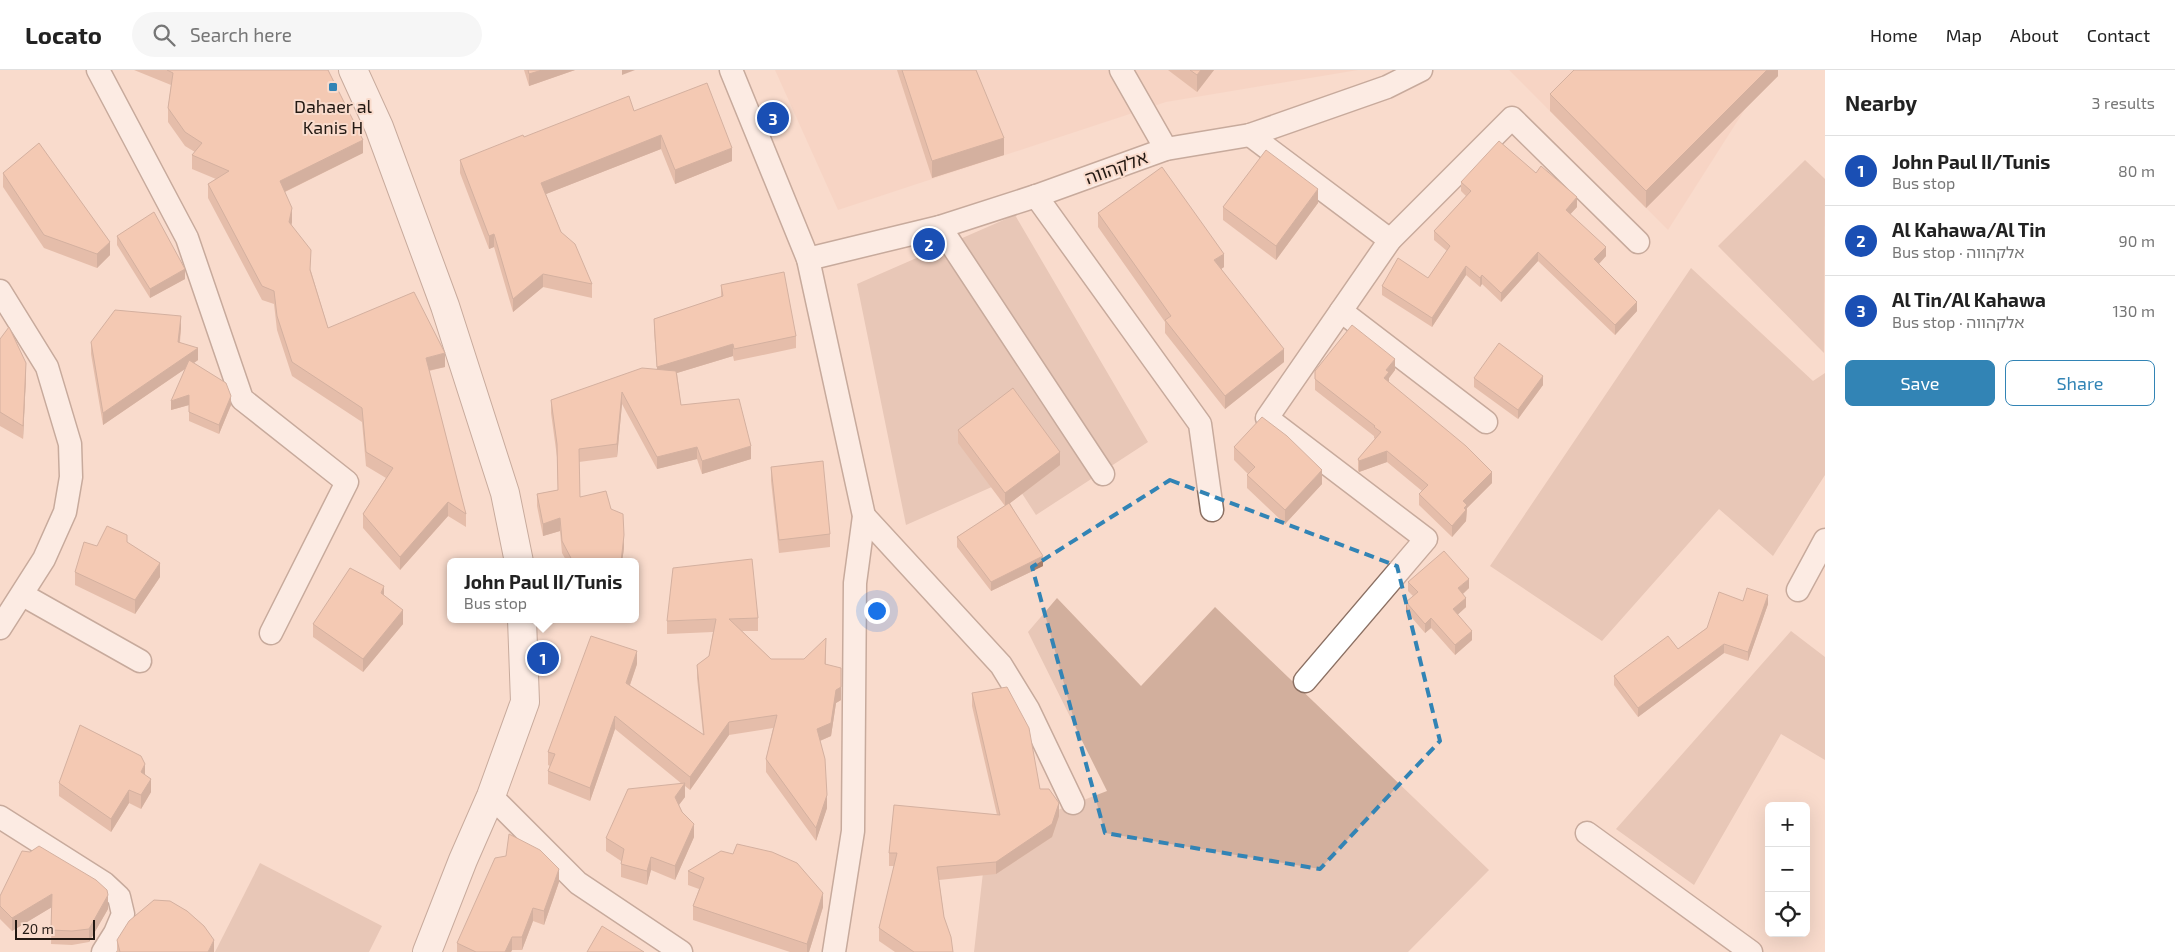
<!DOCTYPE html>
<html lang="en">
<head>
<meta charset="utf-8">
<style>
  :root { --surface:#fff; --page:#f6f6f6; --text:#222; --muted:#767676; --line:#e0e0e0; --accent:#3284b5 }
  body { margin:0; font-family:"Exo 2","Noto Sans Hebrew",sans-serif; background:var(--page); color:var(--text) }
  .controls { position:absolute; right:15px; bottom:15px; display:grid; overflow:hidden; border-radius:8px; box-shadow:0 5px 20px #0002 }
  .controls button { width:45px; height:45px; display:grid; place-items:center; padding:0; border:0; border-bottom:1px solid var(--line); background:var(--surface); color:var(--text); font:25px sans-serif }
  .scale { position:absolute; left:15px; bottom:12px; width:80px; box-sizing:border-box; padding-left:5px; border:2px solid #231913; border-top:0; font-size:14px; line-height:18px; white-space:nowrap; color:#231913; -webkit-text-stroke:4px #f9dbcc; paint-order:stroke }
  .you { position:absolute; left:876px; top:540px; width:18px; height:18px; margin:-12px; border:4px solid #fff; border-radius:50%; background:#1a73e8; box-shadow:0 0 0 8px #1a73e833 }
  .badge { display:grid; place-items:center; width:32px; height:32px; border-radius:50%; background:var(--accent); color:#fff; font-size:16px; font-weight:700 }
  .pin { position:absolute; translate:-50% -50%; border:2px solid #fff; box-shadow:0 1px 5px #0006 }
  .popup { position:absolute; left:447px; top:488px; width:192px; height:65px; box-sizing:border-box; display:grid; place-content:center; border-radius:8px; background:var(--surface); filter:drop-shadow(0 1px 4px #0005); font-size:16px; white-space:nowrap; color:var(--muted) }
  .popup b { font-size:19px; color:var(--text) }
  .popup::after { content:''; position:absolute; left:50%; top:100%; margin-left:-10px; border:10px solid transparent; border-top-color:var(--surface) }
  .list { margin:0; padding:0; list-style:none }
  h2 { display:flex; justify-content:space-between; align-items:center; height:65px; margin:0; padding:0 20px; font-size:21px }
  h2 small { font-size:16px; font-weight:400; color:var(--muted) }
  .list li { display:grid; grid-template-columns:32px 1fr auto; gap:15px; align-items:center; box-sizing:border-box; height:70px; padding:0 20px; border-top:1px solid var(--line) }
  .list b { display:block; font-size:19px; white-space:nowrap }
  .list p { margin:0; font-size:16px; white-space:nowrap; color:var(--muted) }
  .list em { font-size:16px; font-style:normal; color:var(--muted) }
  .actions { display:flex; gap:10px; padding:15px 20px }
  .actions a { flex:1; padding:11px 0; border:1px solid var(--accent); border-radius:8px; text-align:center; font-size:18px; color:var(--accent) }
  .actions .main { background:var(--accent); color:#fff }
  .icon { flex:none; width:28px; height:28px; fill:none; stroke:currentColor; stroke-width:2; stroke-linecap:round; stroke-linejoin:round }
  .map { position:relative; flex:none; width:1825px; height:882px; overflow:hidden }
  header { display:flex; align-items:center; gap:30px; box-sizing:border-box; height:70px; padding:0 25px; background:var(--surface); border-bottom:1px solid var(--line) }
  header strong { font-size:24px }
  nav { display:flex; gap:28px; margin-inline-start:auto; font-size:18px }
  .search { width:350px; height:45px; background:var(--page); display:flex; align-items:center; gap:12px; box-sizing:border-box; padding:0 18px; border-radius:28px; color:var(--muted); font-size:19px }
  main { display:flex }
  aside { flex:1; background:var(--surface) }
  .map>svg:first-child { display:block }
  .built { fill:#f3cdbb }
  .green { fill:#d2af9d }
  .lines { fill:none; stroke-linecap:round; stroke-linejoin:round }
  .minor-casing { stroke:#8b7063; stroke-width:25 }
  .tertiary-casing { stroke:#8b7063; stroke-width:30 }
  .minor { stroke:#fff; stroke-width:22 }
  .tertiary { stroke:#fff; stroke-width:28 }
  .wall { fill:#cc9a81 }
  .shaded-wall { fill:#a67d69 }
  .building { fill:#edb396; stroke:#a67d69 }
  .marked { fill:none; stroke:#3284b5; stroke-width:4; stroke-dasharray:10 6; stroke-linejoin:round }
  .poi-dot { fill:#3284b5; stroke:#f9dbcc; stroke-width:2 }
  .labels { text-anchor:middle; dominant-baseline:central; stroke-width:4; stroke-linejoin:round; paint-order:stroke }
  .poi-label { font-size:18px; fill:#231913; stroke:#f9dbcc }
  .street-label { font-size:18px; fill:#231913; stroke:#f9dbcc }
</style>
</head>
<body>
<header>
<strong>Locato</strong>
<div class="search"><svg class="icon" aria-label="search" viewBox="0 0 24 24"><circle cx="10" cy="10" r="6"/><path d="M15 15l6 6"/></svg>Search here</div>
<nav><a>Home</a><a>Map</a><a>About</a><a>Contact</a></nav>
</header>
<main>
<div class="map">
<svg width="1825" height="882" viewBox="0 0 1825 882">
  <rect width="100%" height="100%" fill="#f9dbcc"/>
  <!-- built -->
  <g class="built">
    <path d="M775 0H1358L1166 32 838 140Z"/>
    <path d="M1509 0H1770L1668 160Z"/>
  </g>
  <!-- green -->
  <g class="green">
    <path d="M1805 90 1825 109 1824 283 1718 176Z"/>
    <path d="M1015 145 1148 372 1036 445 1012 408 906 455 857 214Z"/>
    <path d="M1691 198 1813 311 1825 303V405L1773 486 1719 439 1602 571 1490 496Z"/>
    <path d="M1057 528 1141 616 1215 537 1489 800 1408 882H974L987 767 1107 721 1028 562Z"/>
    <path d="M1791 561 1825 587V690L1781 664 1694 815 1616 759Z"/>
    <path d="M260 793 382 856 369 882H215Z"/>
  </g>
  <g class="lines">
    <defs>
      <g id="minor">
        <path d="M98 0 187 168 242 329 347 412 271 563"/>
        <path d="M731 0 808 189 864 446 855 513 853 761 834 882"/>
        <path d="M1121 0 1166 79"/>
        <path d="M1250 65 1390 170"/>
        <path d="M1036 126 1200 354 1212 440"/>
        <path d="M940 157 1103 404"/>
        <path d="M808 189 940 157 1036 126 1166 79 1250 65 1387 17 1421 0"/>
        <path d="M0 221 47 297 70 374 71 407 65 442 44 489 0 558"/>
        <path d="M1341 241 1486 352"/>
        <path d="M864 446 1001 595 1028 639 1073 733"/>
        <path d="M1798 520 1825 470"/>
        <path d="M23 525 140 591"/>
        <path d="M1305 611 1426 469 1267 348 1390 170 1512 48 1638 172"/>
        <path d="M491 726 578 813 681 882"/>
        <path d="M0 747 104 813 119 827 123 844 115 863 103 882"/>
        <path d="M1587 763 1751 882"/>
      </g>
      <g id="tertiary">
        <path d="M353 0 379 57 445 236 505 423 519 492"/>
        <path d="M427 882 463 790 491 726 525 632 522 549"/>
      </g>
    </defs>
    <!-- minor casing -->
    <use href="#minor" class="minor-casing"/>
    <!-- tertiary casing -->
    <use href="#tertiary" class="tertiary-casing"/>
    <!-- minor -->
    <use href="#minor" class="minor"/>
    <!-- tertiary -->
    <use href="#tertiary" class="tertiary"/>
  </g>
  <!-- wall -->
  <g class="wall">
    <path d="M134 0H328L363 83 285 122 292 152 291 155 311 201 328 258 445 297 429 301 466 444V457L448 446 400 500 363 458V444L386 408 366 396 362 352 292 306 277 260 274 234 262 230 208 128V114L216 109 192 99V85L195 82 185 76 168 52V38L171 15Z"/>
    <path d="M524 0H575L529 16Z"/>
    <path d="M897 0H976L1004 85 932 108Z"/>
    <path d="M1168 0H1214L1197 22Z"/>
    <path d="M1778 0V6L1646 138 1550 41V24Z"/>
    <path d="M634 41 732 91 675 114 661 79 546 124 561 162 592 214V228L543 217 513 242 494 177 489 179 460 103V90L524 67Z"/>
    <path d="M3 103 110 185 97 198 44 178 3 117Z"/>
    <path d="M1536 103 1577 137 1570 144 1606 186 1599 194 1637 241 1615 265 1538 191 1501 232 1482 214 1480 217 1466 205 1432 257 1382 225V216L1428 208 1447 181 1434 170V161L1466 126 1461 121V112Z"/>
    <path d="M1318 133 1276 190 1223 150V137Z"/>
    <path d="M1098 143 1224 197 1221 199 1284 292 1225 339 1165 263V252L1098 157Z"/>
    <path d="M117 166 185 209 150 228 117 175Z"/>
    <path d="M721 215 796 266V278L734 291 733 286 677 303 681 335 751 389 702 404 697 389 657 399 622 334 617 387 579 392 580 427 611 439 624 478 622 492H567L562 483 560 461 543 466 537 436V424L558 420 557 387 551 343V330L657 299 654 261V249L721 227Z"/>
    <path d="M181 258 180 272 198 290 194 293 231 335 219 364 189 351V335L171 340 185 299 103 355 91 284V272Z"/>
    <path d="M0 269 26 306 23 369 0 356Z"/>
    <path d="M1395 300 1389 308V312L1492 413 1467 438 1466 451 1452 467 1419 435V424L1422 421 1387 392 1359 402 1358 401V389L1375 369 1374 368V366L1315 320V301Z"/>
    <path d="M1474 308 1543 315 1518 349 1474 317Z"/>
    <path d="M958 360 1060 395 1010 433 1043 496 991 521 957 477V467L1005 436 958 373Z"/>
    <path d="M1234 377 1322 414 1285 454 1247 418V405L1248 404 1234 390Z"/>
    <path d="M771 397 830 464V477L779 483 771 411Z"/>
    <path d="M127 472 160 507 135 544 75 515V502L97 476Z"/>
    <path d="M1408 512 1469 518 1463 524 1466 537 1457 545 1472 570 1455 585 1431 558 1425 563 1406 541V532L1413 526 1408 521Z"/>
    <path d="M384 525 403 554 363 602 313 567V554Z"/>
    <path d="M1743 531 1768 534 1748 591 1724 583 1638 647 1614 615V606L1678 579Z"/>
    <path d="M758 548V561H742L771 589H804L826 581V595L841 630 836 633 831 666 820 671 827 738 816 771 766 702V689L773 658 729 665 690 720 685 716V727L679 735 694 767 675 810 651 800 647 815 621 807V791L606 781V768L682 714 615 659 590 731 548 714V701L550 696 548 695V682L637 594 630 615 703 664 697 608V595L709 586 713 562 667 564V551Z"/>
    <path d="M972 623 1059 746 1052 767 996 804 939 810 944 847 953 882H895L879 871V858L894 796H889V783L997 745 972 636Z"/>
    <path d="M145 704 151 722 141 739 129 733 111 762 59 726V713Z"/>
    <path d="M688 801 823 837 809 882H790L693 850V836L699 819 688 815Z"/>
    <path d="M559 812 544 855 533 851 522 880H512L511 882H457V873Z"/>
    <path d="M0 826 108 839 89 872 72 875 51 874 52 837 12 861 0 849Z"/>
    <path d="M117 870 214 882H117Z"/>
  </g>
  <!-- shaded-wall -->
  <g class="shaded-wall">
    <path d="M542 0H575L529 16V4Z"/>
    <path d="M622 0H635L622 5Z"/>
    <path d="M1201 0H1214L1197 22V5Z"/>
    <path d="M1767 0H1778V6L1646 138V121Z"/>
    <path d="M661 65V79L541 126V113Z"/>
    <path d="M1004 68V85L932 108V91Z"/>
    <path d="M363 70V83L280 124V111Z"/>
    <path d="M732 78V91L675 114V100Z"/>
    <path d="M1318 119V133L1276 190V176Z"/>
    <path d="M1577 127V137L1566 149V140Z"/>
    <path d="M292 138V152L289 166V152Z"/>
    <path d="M494 164V177L489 179V166Z"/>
    <path d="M110 172V185L97 198V184Z"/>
    <path d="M1606 177V186L1594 199V189Z"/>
    <path d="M1538 182V191L1501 232V223Z"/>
    <path d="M1224 184V197L1214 204V190Z"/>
    <path d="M1466 196V205L1432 257V248Z"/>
    <path d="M185 199V209L150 228V219Z"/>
    <path d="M543 204V217L513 242V229Z"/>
    <path d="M1482 205V214L1480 217V208Z"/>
    <path d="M1637 232V241L1615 265V255Z"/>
    <path d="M181 246V258L178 284V272Z"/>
    <path d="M733 274V286L657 309V297Z"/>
    <path d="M198 278V290L103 355V343Z"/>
    <path d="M1284 279V292L1225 339V326Z"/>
    <path d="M445 283V297L426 301V288Z"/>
    <path d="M1395 289V300L1389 308V313L1384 308 1386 300Z"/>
    <path d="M26 293V306L23 369V356Z"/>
    <path d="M1543 306V315L1518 349V340Z"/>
    <path d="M622 322V334L617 387V374Z"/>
    <path d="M189 325V335L171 340V331Z"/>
    <path d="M231 326V335L219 364V355Z"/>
    <path d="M751 376V389L702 404V391Z"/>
    <path d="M697 377V389L657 399V387Z"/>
    <path d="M1387 381V392L1359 402V391Z"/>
    <path d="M1060 382V395L1005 437V423Z"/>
    <path d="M1322 400V414L1285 454V440Z"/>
    <path d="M1492 402V413L1467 438 1466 451 1452 467V456L1463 431Z"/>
    <path d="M448 432V446L400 500V487Z"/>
    <path d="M560 448V461L543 466V454Z"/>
    <path d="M624 465V478L622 492H621Z"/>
    <path d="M1043 486V496L991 521V512Z"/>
    <path d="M160 493V507L135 544V530Z"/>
    <path d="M1469 509V518L1458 528V518Z"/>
    <path d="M384 516V529L381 523Z"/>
    <path d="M1768 525V534L1748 591V582Z"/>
    <path d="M1466 528V537L1453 549V539Z"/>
    <path d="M403 540V554L363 602V589Z"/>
    <path d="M1431 548V558L1425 563V554Z"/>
    <path d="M1472 561V570L1455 585V575Z"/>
    <path d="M1724 574V583L1638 647V638Z"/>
    <path d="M637 581V594L626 626V613Z"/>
    <path d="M841 598V630L836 633 831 666 817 672V659L836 620Z"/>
    <path d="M615 646V659L590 731V718Z"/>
    <path d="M729 652V665L690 720V707Z"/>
    <path d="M145 694V707L141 702Z"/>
    <path d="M151 709V722L141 739V725Z"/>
    <path d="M685 713V727L675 740V727Z"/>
    <path d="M129 720V733L111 762V749Z"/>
    <path d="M827 725V738L816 771V758Z"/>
    <path d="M1059 733V746L1052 767 996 804V792Z"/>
    <path d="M694 754V767L675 810V796Z"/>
    <path d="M651 787V800L647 815V801Z"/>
    <path d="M559 799V812L544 855V841Z"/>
    <path d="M823 823V837L809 882H807V874Z"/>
    <path d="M52 824V837L12 861V848Z"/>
    <path d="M108 825V839L89 872V859Z"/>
    <path d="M533 838V851L522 880V867Z"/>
    <path d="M512 867V880L511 882H505Z"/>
    <path d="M214 870V882H208Z"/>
  </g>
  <!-- building -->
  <g class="building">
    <path d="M167 0H328L363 70 280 111 292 138 289 152 311 180 310 200 328 258 414 222 445 283 426 288 466 444 448 432 400 487 363 444 393 398 366 382 362 338 292 292 277 246 274 221 262 216 208 114 229 101 192 85 202 73 185 62 168 38 173 3Z"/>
    <path d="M528 0H542L529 4Z"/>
    <path d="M902 0H976L1004 68 932 91Z"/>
    <path d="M1190 0H1201L1197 5Z"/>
    <path d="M1574 0H1767L1646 121 1550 24Z"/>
    <path d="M707 13 732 78 675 100 661 65 541 113 561 162 575 174 592 214 543 204 513 229 494 164 489 166 460 90 523 65 524 67 629 26 634 41Z"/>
    <path d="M1499 71 1536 103 1541 96 1577 127 1566 140 1606 177 1594 189 1637 232 1615 255 1538 182 1501 223 1482 205 1480 208 1466 196 1432 248 1382 216 1398 188 1428 208 1450 176 1434 161 1471 121 1461 112Z"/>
    <path d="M39 73 110 172 97 184 44 165 3 103Z"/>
    <path d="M1266 80 1318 119 1276 176 1223 137Z"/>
    <path d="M1162 97 1224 184 1214 190 1284 279 1225 326 1165 250 1171 246 1098 143Z"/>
    <path d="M154 142 185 199 150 219 117 166Z"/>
    <path d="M784 202 796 266 734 279 733 274 657 297 654 249 723 226 721 215Z"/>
    <path d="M115 240 181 246 178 272 198 278 103 343 91 272Z"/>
    <path d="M1352 255 1395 289 1386 300 1389 302 1384 308 1466 376 1492 402 1463 431 1467 435 1464 438 1466 440 1452 456 1419 424 1428 415 1387 381 1359 391 1358 389 1381 362 1374 357 1375 356 1315 309V301Z"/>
    <path d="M9 257 26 293 23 356 0 342V269Z"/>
    <path d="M1499 273 1543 306 1518 340 1474 308Z"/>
    <path d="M189 290 226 313 231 326 219 355 189 342V325L171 331Z"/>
    <path d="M642 298 676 301 681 335 739 329 751 376 702 391 697 377 657 387 622 322 617 374 579 379 580 427 606 421 611 439 623 444 624 465 621 492H573L562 471 560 448 543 454 537 424 558 420 557 374 551 330Z"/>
    <path d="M1013 318 1060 382 1005 423 958 360Z"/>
    <path d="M1262 347 1287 366 1322 400 1285 440 1247 405 1255 397 1234 377Z"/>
    <path d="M823 391 830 464 779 470 771 397Z"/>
    <path d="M1009 433 1043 486 991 512 957 467Z"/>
    <path d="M107 456 127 465V472L160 493 135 530 75 502 84 472 97 476Z"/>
    <path d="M1444 481 1469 509 1458 518 1466 528 1453 539 1472 561 1455 575 1431 548 1425 554 1406 532 1418 522 1408 512Z"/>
    <path d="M752 489 758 548 729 549 771 589H804L826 568 825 594 841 598V617L836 620 831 653 817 659 825 689 827 725 816 758 766 689 777 645 729 652 690 707 615 646 590 718 548 701 555 684 548 682 591 566 637 581 626 613 704 665 697 595 709 586 716 549 667 551 673 498Z"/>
    <path d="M350 498 384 516 381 523 403 540 363 589 313 554Z"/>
    <path d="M1747 518 1768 525 1748 582 1724 574 1638 638 1614 606 1668 566 1678 579 1707 558 1719 522 1743 531Z"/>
    <path d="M1007 617 1029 658 1040 719H1049L1059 733 1052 754 996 792 937 797 944 847 951 867 953 882H914L879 858 897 783H889L894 735 1000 745 972 623Z"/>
    <path d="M80 655 141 686 145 694 141 702 151 709 141 725 129 720 111 749 59 713Z"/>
    <path d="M685 713 675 727 682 742 694 754 675 796 651 787 647 801 621 794 624 779 606 768 628 719Z"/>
    <path d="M509 764 540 780 559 799 544 841 533 838 522 867H512L505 882H476L457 873 495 788 506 786Z"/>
    <path d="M737 774 772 782 797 793 823 823 807 874 693 836 704 808 688 801 721 781 733 784Z"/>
    <path d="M39 776 96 810 107 820 108 825 89 859 72 861 51 860 52 824 12 848 0 836V826L22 781 30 782Z"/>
    <path d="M154 830 170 831 187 841 204 856 214 870 208 882H120L117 870 129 851Z"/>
    <path d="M602 856 644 882H587Z"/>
  </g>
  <!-- marked area -->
  <path d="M0 0H1825V882H0ZM1170 410 1397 496 1440 671 1320 799 1105 763 1032 497Z" fill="#f9dbcc" fill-opacity=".55" fill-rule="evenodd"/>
  <path class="marked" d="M1170 410 1397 496 1440 671 1320 799 1105 763 1032 497Z"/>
  <!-- markers -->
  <rect class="poi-dot" x="328" y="12" width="10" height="10" rx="2.5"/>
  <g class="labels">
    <!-- poi labels -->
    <g class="poi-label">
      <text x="333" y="36">Dahaer al<tspan x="333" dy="21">Kanis H</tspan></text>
    </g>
    <!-- street labels -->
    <g class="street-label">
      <text transform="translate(1116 97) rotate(-20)">אלקהווה</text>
    </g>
  </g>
</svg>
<div class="controls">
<button>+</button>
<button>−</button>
<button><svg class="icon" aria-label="locate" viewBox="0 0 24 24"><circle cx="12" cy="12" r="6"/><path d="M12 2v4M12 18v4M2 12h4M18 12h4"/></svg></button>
</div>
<div class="scale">20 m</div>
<div class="you"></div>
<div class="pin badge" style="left:543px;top:588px;background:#1a4fb4">1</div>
<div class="popup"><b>John Paul II/Tunis</b>Bus stop</div>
<div class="pin badge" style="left:929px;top:174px;background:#1a4fb4">2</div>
<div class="pin badge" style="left:773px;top:48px;background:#1a4fb4">3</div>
</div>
<aside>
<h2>Nearby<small>3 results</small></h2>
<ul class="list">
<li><span class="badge" style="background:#1a4fb4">1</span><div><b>John Paul II/Tunis</b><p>Bus stop</p></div><em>80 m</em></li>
<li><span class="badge" style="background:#1a4fb4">2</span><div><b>Al Kahawa/Al Tin</b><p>Bus stop · אלקהווה</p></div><em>90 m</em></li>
<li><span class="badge" style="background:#1a4fb4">3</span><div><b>Al Tin/Al Kahawa</b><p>Bus stop · אלקהווה</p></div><em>130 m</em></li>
</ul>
<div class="actions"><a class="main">Save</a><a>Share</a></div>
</aside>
</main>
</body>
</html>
